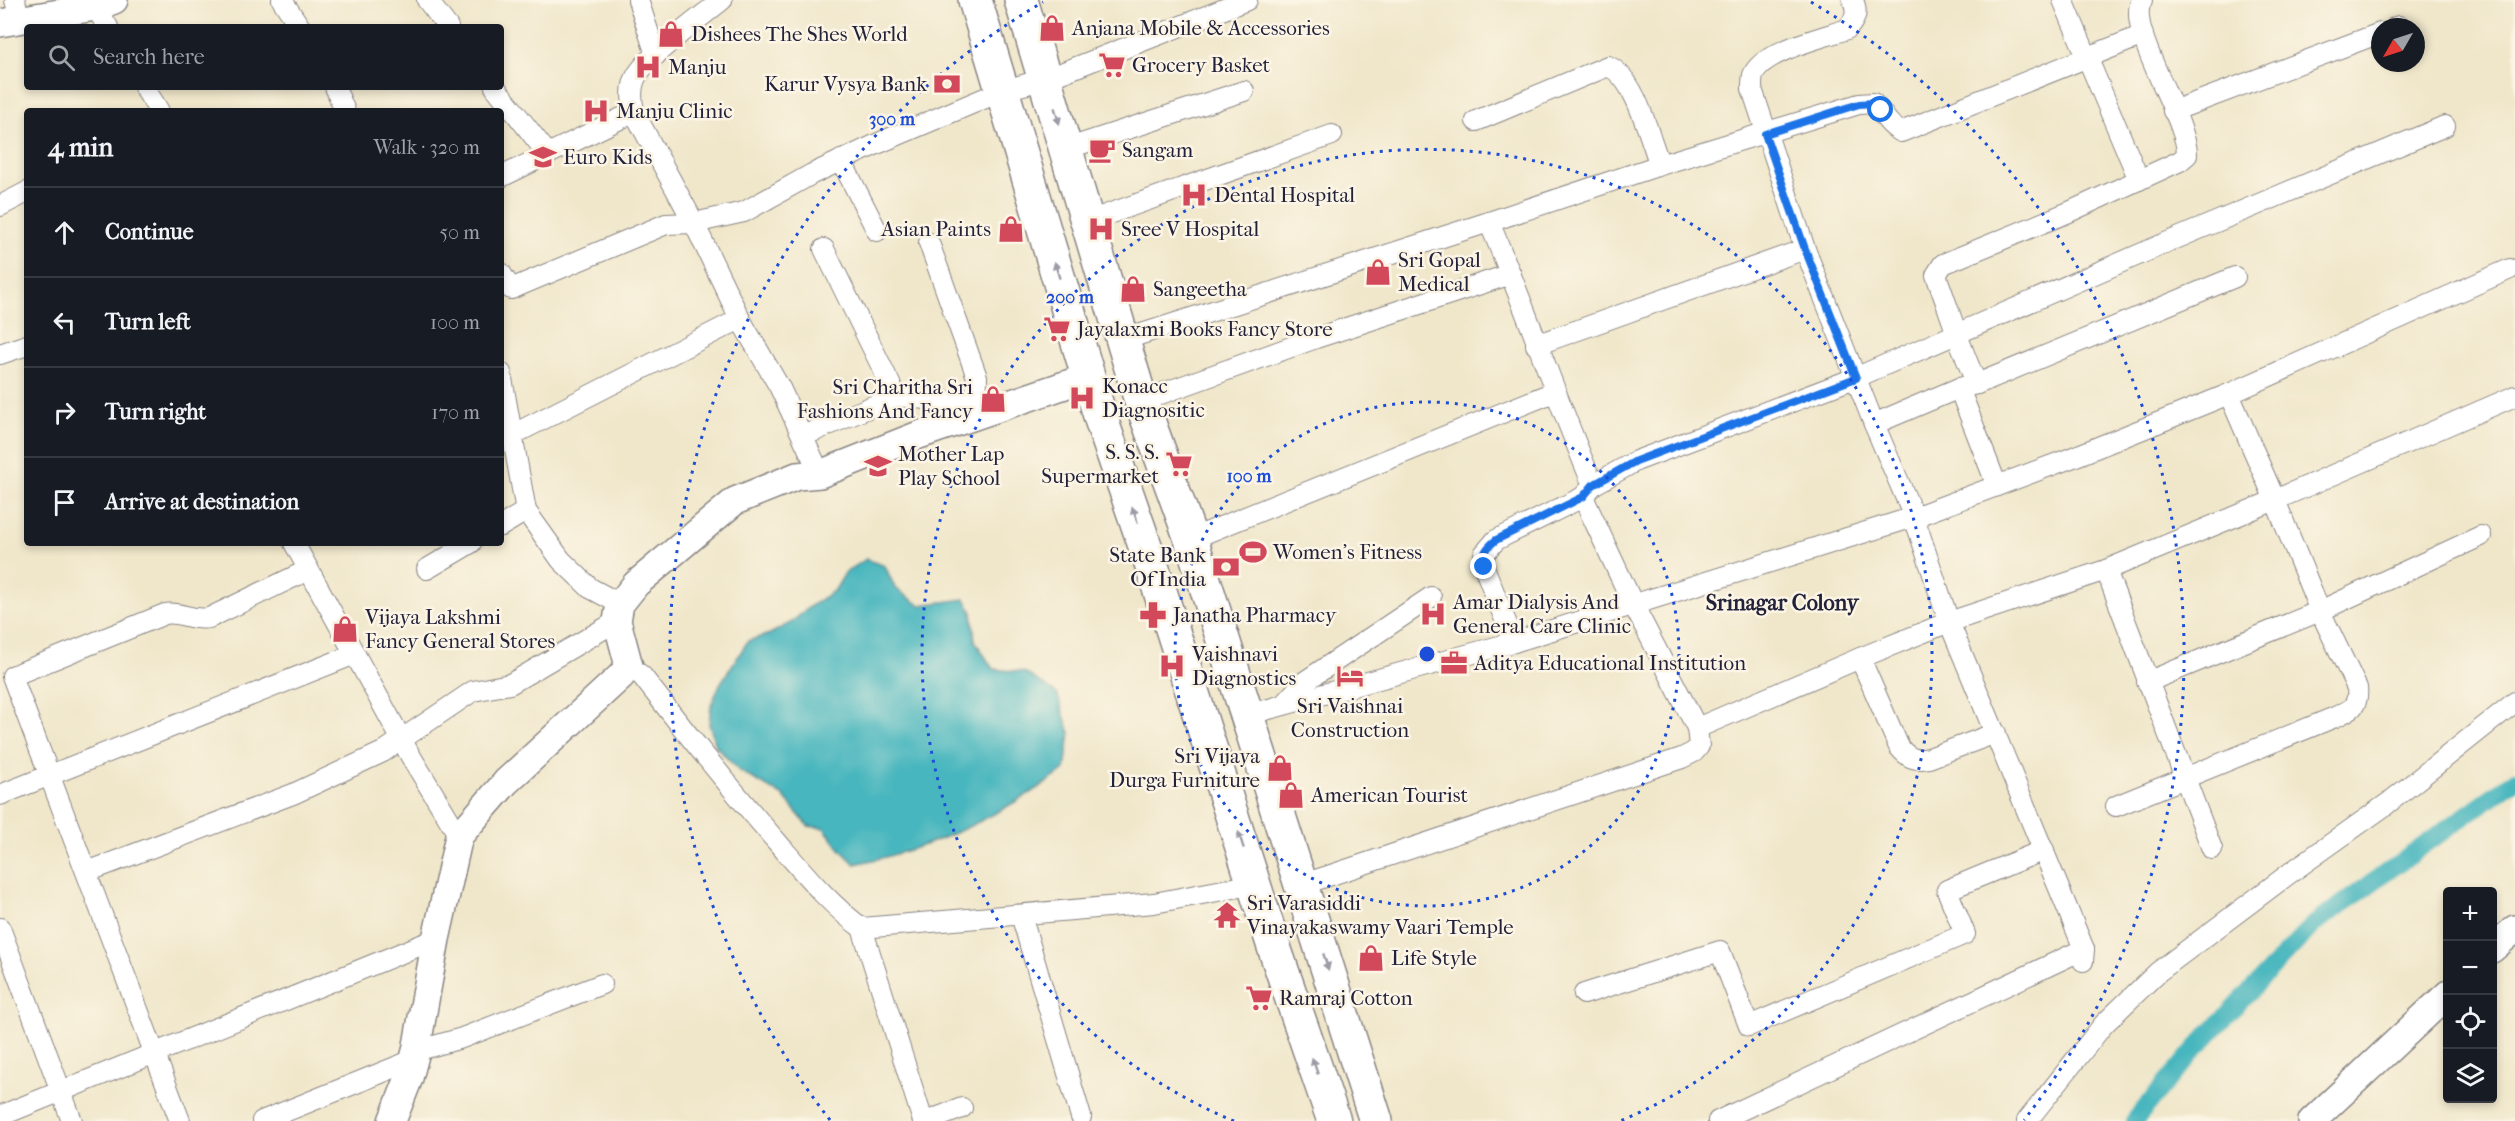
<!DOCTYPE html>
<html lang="en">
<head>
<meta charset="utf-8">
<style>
  :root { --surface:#171b24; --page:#20242c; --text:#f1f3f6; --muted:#9ea1a6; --line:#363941 }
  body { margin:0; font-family:"IM FELL French Canon",serif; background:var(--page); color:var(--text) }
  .controls { position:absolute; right:18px; bottom:18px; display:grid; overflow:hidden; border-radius:6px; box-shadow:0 3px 9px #0003 }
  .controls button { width:54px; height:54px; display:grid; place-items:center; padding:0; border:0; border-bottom:2px solid var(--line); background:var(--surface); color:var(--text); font:30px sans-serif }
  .compass { position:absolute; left:2371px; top:18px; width:54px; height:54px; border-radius:50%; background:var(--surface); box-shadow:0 3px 9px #0003; rotate:231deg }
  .stop { position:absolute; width:18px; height:18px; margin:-14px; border:4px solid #1a73e8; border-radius:50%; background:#fff }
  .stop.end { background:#1a73e8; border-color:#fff; box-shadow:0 2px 6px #0008 }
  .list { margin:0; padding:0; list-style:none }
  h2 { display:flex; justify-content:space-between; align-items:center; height:78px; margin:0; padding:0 24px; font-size:26px }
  h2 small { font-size:20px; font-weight:400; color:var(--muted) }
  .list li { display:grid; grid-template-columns:39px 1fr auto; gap:18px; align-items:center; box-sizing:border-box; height:90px; padding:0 24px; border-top:2px solid var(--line) }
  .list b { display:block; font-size:22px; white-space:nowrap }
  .list em { font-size:20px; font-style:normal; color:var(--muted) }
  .icon { flex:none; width:33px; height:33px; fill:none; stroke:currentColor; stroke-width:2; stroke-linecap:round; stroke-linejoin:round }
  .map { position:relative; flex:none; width:2515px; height:1121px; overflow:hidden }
  .search { position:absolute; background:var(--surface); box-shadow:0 3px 9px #0003; left:24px; top:24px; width:480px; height:66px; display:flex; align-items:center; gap:15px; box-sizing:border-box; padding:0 21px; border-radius:6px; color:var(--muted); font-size:22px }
  .panel { position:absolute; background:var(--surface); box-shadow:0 3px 9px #0003; left:24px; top:108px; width:480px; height:438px; border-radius:6px }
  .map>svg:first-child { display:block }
  .water { fill:#46b6be; stroke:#346c7c; stroke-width:1.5 }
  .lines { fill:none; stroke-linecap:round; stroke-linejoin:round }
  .canal { stroke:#46b6be; stroke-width:18 }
  .street-casing { stroke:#898483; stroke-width:22 }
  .secondary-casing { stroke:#898483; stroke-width:30 }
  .highway-casing { stroke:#898483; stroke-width:36 }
  .street { stroke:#fff; stroke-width:20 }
  .secondary { stroke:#fff; stroke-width:27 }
  .highway { stroke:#fff; stroke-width:33 }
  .oneway { fill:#9c9ca7 }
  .route { stroke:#1a73e8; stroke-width:8 }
  .ring { fill:none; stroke:#1d4ed8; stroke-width:3; stroke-dasharray:3 6 }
  .labels { text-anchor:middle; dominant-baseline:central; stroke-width:5; stroke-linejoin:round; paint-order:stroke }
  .poi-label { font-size:21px; fill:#22223b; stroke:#fcf5e5; text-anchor:start }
  .neighbourhood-label { font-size:22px; font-weight:bold; fill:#22223b; stroke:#fcf5e5 }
  .centre { fill:#1d4ed8; stroke:#fcf5e5; stroke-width:3 }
  .ring-label { font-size:18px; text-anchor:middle; font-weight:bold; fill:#1d4ed8; stroke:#fcf5e5; stroke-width:5; stroke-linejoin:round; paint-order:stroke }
</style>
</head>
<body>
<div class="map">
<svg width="2515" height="1121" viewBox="0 0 2515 1121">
  <rect width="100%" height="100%" fill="#fcf5e5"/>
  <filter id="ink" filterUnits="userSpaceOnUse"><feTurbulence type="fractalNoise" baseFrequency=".0167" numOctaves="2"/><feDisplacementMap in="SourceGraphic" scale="12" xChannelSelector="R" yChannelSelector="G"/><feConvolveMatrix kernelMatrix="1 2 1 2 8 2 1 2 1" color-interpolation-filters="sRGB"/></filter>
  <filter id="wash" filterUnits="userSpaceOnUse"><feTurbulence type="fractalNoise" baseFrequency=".008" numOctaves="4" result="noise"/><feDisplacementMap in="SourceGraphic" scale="24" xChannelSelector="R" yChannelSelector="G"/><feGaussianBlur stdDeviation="1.35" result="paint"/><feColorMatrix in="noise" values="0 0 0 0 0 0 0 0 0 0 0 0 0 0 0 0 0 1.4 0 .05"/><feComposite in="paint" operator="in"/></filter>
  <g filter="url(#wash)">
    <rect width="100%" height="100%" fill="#f0e7cb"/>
    <!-- water -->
    <path class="water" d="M866 559 885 566 895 588 920 605 965 599 972 612 975 641 993 669 1024 672 1057 694 1070 733 1065 770C999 816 934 849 855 864L841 850 824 828 808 826 782 795 739 771 716 746 709 724 711 706 720 684 748 641 770 634 792 622 809 607 835 590 845 573Z"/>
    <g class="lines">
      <!-- canal -->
      <path class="canal" d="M2134 1121 2195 1049 2313 925 2515 780"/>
    </g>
  </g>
  <g filter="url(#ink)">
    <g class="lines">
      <defs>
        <g id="street">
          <path d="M15 0 20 21"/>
          <path d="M282 0 300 27"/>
          <path d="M427 0 448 27"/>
          <path d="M638 0 656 55"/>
          <path d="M722 0C701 17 649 55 637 75 630 87 632 100 634 112L694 223 740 319 780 388 820 474"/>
          <path d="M1853 0C1858 12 1856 19 1847 29 1825 37 1762 51 1753 75 1752 79 1752 85 1752 89L1805 249 1874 424 1914 517 1949 622 2084 949 2083 961"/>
          <path d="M2063 0 2139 180"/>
          <path d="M95 7 108 27"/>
          <path d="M2396 27 2399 26"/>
          <path d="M144 87 159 111"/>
          <path d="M335 87 345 111"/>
          <path d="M495 87 547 153"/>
          <path d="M2173 111 2380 33"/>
          <path d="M1476 121 1608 66C1636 78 1649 137 1660 165"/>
          <path d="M1066 149 1244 91"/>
          <path d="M841 160 877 231"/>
          <path d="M501 177 634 112"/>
          <path d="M0 206 27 192"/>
          <path d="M1086 222 1332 135"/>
          <path d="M1489 222 1660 165 1859 104 1873 103C1885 114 1885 123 1901 132L2143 35"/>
          <path d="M929 243 977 377 976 404"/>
          <path d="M501 273 511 289 666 224 694 223 744 212 812 174 879 143 1004 90 1046 79 1247 0"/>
          <path d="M1123 340 1489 222C1526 308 1556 398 1593 485L1583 497 1634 606 1697 728 1699 746 1694 752 1682 758 1301 885"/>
          <path d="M1536 345 1805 249"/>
          <path d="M0 354 27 345"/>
          <path d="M501 373 526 511 561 560 590 588 620 604"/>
          <path d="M1977 384C1960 348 1950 312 1936 275L1943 264 2069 212 2180 161 2187 155C2188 119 2124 28 2142 0"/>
          <path d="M1959 388 1997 486"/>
          <path d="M896 396 976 404 987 410"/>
          <path d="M1141 401 1316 338 1511 274"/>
          <path d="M1874 424 1959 388 1977 384 2235 277"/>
          <path d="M512 435 740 319"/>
          <path d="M803 436 896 396 824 249"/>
          <path d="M1593 485 1636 461 1855 378 2161 245 2445 126"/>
          <path d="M501 526 526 511"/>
          <path d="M1191 539 1554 392"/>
          <path d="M294 543 410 755 459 836"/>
          <path d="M427 569 471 543"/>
          <path d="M2106 570 2212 849"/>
          <path d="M1514 642 1484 567V554L1496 540 1583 497"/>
          <path d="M1860 658 1899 747C1908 758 1914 761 1929 758L1996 733"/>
          <path d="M629 666 642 676C686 733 731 789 778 843 804 873 830 905 862 928L1154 903 1255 884"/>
          <path d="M2147 682 2320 611 2481 536"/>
          <path d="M1283 705 1304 682 1431 597"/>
          <path d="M1247 715 1514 642 1914 517 2071 458 2229 394 2510 269"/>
          <path d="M1697 728 1860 658 1949 622 2106 570 2275 500 2229 394"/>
          <path d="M0 795 355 654"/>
          <path d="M2116 806 2335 717C2351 710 2359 706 2357 688L2320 611 2275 500 2515 396"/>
          <path d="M87 872 293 794 383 752 473 691 510 684 617 621"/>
          <path d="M1021 915 1081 1117"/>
          <path d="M0 928 72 1121"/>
          <path d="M862 928 923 1121"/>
          <path d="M1584 994 1720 951 1749 1026 1965 934 1947 890 2044 850"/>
          <path d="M416 1051 462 1038 602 984"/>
          <path d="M0 1116 436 939"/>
          <path d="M180 1121 12 676 165 614C181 611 190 621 209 618L308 570"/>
          <path d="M262 1121 413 1060"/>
          <path d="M928 1121 962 1108"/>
          <path d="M1718 1121 2084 949"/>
          <path d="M2027 1121 2104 1024 2158 972 2290 873 2387 804 2515 702"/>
        </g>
        <g id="secondary">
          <path d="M0 23 95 7 114 0"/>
          <path d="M2492 949 2515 929"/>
          <path d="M392 1121 409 1078 416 1051 436 939 459 836 506 782 621 676 629 666 617 621 620 604 636 584 735 501 797 476 820 474 919 435 1088 377"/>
          <path d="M2312 1121 2448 994"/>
        </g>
        <g id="highway">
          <path d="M975 0 1101 419 1151 563 1274 947 1334 1121"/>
          <path d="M1021 0 1141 401 1191 539 1376 1121"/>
        </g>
      </defs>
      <!-- street casing -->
      <use href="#street" class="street-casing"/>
      <!-- secondary casing -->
      <use href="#secondary" class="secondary-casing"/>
      <!-- highway casing -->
      <use href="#highway" class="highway-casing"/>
      <!-- street -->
      <use href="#street" class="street"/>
      <!-- secondary -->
      <use href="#secondary" class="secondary"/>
      <!-- highway -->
      <use href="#highway" class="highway"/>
    </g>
    <!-- one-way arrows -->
    <defs><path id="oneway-solid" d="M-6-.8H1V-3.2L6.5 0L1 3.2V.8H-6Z" transform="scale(1.5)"/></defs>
    <g class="oneway">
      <use href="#oneway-solid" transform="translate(1057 116) rotate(74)"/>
      <use href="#oneway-solid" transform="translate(1057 270) rotate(-107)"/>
      <use href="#oneway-solid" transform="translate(1135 515) rotate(-109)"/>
      <use href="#oneway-solid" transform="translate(1241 840) rotate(-108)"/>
      <use href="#oneway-solid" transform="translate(1326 962) rotate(72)"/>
      <use href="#oneway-solid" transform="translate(1315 1066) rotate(-109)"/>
    </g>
  </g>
  <g class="lines" filter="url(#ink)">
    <!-- route -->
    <path class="route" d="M1484 567C1482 554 1486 548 1496 540L1583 497 1593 485 1636 461 1856 378 1805 249 1765 134 1859 104 1873 103 1881 110"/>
  </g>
  <!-- distance rings -->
  <g class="ring">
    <circle cx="1427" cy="654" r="252"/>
    <path d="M1234 1121A505 505 0 1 1 1620 1121"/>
    <path d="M830 1120A757 757 0 0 1 1043 2M1811 2A757 757 0 0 1 2024 1120"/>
  </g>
  <!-- icons -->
  <defs>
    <symbol id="shop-bare" viewBox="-9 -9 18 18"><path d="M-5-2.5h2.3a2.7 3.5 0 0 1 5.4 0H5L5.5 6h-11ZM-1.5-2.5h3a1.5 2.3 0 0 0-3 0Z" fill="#d1495b" stroke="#fcf5e5" stroke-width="2.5" paint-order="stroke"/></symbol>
    <symbol id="supermarket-bare" viewBox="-9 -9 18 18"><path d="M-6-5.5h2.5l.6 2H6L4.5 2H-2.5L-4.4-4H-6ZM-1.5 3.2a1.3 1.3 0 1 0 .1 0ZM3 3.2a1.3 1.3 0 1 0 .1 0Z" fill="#d1495b" stroke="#fcf5e5" stroke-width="2.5" paint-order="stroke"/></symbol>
    <symbol id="hospital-bare" viewBox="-9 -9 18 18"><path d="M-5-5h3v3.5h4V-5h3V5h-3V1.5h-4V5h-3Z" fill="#d1495b" stroke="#fcf5e5" stroke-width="2.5" paint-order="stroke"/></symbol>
    <symbol id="bank-bare" viewBox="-9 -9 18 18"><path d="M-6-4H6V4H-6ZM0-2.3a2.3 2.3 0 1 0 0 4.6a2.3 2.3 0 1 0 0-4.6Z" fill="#d1495b" stroke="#fcf5e5" stroke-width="2.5" paint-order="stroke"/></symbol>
    <symbol id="cafe-bare" viewBox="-9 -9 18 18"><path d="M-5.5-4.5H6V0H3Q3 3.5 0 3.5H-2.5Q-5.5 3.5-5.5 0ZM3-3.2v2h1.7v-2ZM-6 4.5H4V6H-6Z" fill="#d1495b" stroke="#fcf5e5" stroke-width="2.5" paint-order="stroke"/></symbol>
    <symbol id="school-bare" viewBox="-9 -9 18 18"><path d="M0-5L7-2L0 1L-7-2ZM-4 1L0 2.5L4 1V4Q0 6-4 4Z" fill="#d1495b" stroke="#fcf5e5" stroke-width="2.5" paint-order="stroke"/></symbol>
    <symbol id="stadium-bare" viewBox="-9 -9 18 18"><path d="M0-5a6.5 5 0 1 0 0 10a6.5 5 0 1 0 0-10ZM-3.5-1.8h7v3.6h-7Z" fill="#d1495b" stroke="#fcf5e5" stroke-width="2.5" paint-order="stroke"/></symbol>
    <symbol id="pharmacy-bare" viewBox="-9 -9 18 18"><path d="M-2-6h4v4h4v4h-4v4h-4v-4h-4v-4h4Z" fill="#d1495b" stroke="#fcf5e5" stroke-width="2.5" paint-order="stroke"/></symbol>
    <symbol id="office-bare" viewBox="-9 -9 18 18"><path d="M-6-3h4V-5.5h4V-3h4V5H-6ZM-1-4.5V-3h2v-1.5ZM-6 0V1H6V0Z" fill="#d1495b" stroke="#fcf5e5" stroke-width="2.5" paint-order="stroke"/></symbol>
    <symbol id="hotel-bare" viewBox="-9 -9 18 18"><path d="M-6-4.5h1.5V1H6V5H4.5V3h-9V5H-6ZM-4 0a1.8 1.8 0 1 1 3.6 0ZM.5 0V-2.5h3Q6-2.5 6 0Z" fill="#d1495b" stroke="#fcf5e5" stroke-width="2.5" paint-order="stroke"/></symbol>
    <symbol id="temple-bare" viewBox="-9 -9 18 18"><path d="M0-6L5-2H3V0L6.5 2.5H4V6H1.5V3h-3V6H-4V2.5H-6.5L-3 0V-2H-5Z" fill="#d1495b" stroke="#fcf5e5" stroke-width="2.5" paint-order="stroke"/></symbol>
  </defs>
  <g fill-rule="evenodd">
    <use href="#shop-bare" x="1033" y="9" width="38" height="38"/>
    <use href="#shop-bare" x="652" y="15" width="38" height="38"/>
    <use href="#supermarket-bare" x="1093" y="46" width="38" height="38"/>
    <use href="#hospital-bare" x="629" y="48" width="38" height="38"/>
    <use href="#bank-bare" x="928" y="65" width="38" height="38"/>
    <use href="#hospital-bare" x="577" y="92" width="38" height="38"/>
    <use href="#cafe-bare" x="1083" y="131" width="38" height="38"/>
    <use href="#school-bare" x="524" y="138" width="38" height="38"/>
    <use href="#hospital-bare" x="1175" y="176" width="38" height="38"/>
    <use href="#shop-bare" x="992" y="210" width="38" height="38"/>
    <use href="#hospital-bare" x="1082" y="210" width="38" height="38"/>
    <use href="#shop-bare" x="1359" y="253" width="38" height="38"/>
    <use href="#shop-bare" x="1114" y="270" width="38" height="38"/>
    <use href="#supermarket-bare" x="1038" y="310" width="38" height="38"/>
    <use href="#hospital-bare" x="1063" y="379" width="38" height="38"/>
    <use href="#shop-bare" x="974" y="380" width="38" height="38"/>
    <use href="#supermarket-bare" x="1160" y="445" width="38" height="38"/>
    <use href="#school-bare" x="859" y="447" width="38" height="38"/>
    <use href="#stadium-bare" x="1234" y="533" width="38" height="38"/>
    <use href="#bank-bare" x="1207" y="548" width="38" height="38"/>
    <use href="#hospital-bare" x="1414" y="595" width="38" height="38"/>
    <use href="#pharmacy-bare" x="1134" y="596" width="38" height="38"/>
    <use href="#shop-bare" x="326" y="610" width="38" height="38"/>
    <use href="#office-bare" x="1435" y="644" width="38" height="38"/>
    <use href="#hospital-bare" x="1153" y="647" width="38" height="38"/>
    <use href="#hotel-bare" x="1331" y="657" width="38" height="38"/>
    <use href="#shop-bare" x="1261" y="749" width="38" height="38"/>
    <use href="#shop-bare" x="1272" y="776" width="38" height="38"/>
    <use href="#temple-bare" x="1208" y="896" width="38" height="38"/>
    <use href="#shop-bare" x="1352" y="939" width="38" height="38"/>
    <use href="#supermarket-bare" x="1240" y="979" width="38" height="38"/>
  </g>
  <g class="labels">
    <!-- poi labels -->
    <g class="poi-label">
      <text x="1072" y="28">Anjana Mobile &amp; Accessories</text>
      <text x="691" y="34">Dishees The Shes World</text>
      <text x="1132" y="65">Grocery Basket</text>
      <text x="668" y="67">Manju</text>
      <text x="927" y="84" text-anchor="end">Karur Vysya Bank</text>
      <text x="616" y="111">Manju Clinic</text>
      <text x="1122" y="150">Sangam</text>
      <text x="563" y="157">Euro Kids</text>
      <text x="1214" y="195">Dental Hospital</text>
      <text x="991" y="229" text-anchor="end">Asian Paints</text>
      <text x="1121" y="229">Sree V Hospital</text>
      <text x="1398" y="260">Sri Gopal<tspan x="1398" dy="24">Medical</tspan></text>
      <text x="1153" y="289">Sangeetha</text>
      <text x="1077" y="329">Jayalaxmi Books Fancy Store</text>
      <text x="1102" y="386">Konacc<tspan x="1102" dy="24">Diagnositic</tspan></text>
      <text x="973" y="387" text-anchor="end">Sri Charitha Sri<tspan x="973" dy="24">Fashions And Fancy</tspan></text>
      <text x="1159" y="452" text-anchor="end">S. S. S.<tspan x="1159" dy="24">Supermarket</tspan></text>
      <text x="898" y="454">Mother Lap<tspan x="898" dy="24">Play School</tspan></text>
      <text x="1273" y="552">Women's Fitness</text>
      <text x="1206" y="555" text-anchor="end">State Bank<tspan x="1206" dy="24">Of India</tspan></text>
      <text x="1453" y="602">Amar Dialysis And<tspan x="1453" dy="24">General Care Clinic</tspan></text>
      <text x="1173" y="615">Janatha Pharmacy</text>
      <text x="365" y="617">Vijaya Lakshmi<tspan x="365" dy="24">Fancy General Stores</tspan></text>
      <text x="1192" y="654">Vaishnavi<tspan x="1192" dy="24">Diagnostics</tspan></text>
      <text x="1474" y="663">Aditya Educational Institution</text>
      <text x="1350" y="706" text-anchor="middle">Sri Vaishnai<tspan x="1350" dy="24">Construction</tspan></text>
      <text x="1260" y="756" text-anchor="end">Sri Vijaya<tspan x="1260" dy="24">Durga Furniture</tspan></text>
      <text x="1311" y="795">American Tourist</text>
      <text x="1247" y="903">Sri Varasiddi<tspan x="1247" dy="24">Vinayakaswamy Vaari Temple</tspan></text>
      <text x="1391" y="958">Life Style</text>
      <text x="1279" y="998">Ramraj Cotton</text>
    </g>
    <!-- neighbourhood labels -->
    <g class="neighbourhood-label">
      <text x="1782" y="603">Srinagar Colony</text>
    </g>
  </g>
  <circle cx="1427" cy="654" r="9" class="centre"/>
  <g class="ring-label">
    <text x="892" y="125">300 m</text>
    <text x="1070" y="303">200 m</text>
    <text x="1249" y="482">100 m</text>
  </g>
</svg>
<div class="controls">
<button>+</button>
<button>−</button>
<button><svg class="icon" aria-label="locate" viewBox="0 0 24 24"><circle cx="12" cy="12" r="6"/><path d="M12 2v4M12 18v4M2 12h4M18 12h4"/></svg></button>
<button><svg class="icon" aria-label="layers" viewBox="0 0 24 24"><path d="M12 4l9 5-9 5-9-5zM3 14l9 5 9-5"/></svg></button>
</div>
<svg class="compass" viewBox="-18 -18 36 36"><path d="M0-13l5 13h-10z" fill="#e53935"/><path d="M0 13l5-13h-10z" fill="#9ea1a6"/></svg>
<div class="stop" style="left:1881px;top:110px"></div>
<div class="stop end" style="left:1484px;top:567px"></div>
<div class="search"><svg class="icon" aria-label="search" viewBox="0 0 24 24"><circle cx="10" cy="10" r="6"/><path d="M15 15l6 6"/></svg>Search here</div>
<section class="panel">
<h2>4 min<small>Walk · 320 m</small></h2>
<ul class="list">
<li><svg class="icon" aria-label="ahead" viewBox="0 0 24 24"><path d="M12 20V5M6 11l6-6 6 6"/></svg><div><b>Continue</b></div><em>50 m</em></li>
<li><svg class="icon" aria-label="left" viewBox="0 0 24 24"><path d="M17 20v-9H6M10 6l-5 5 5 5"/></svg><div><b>Turn left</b></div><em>100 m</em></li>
<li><svg class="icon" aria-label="right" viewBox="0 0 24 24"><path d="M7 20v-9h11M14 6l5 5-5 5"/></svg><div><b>Turn right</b></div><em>170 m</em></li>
<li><svg class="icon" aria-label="arrive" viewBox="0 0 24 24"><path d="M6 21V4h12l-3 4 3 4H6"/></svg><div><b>Arrive at destination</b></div></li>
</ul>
</section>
</div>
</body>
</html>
